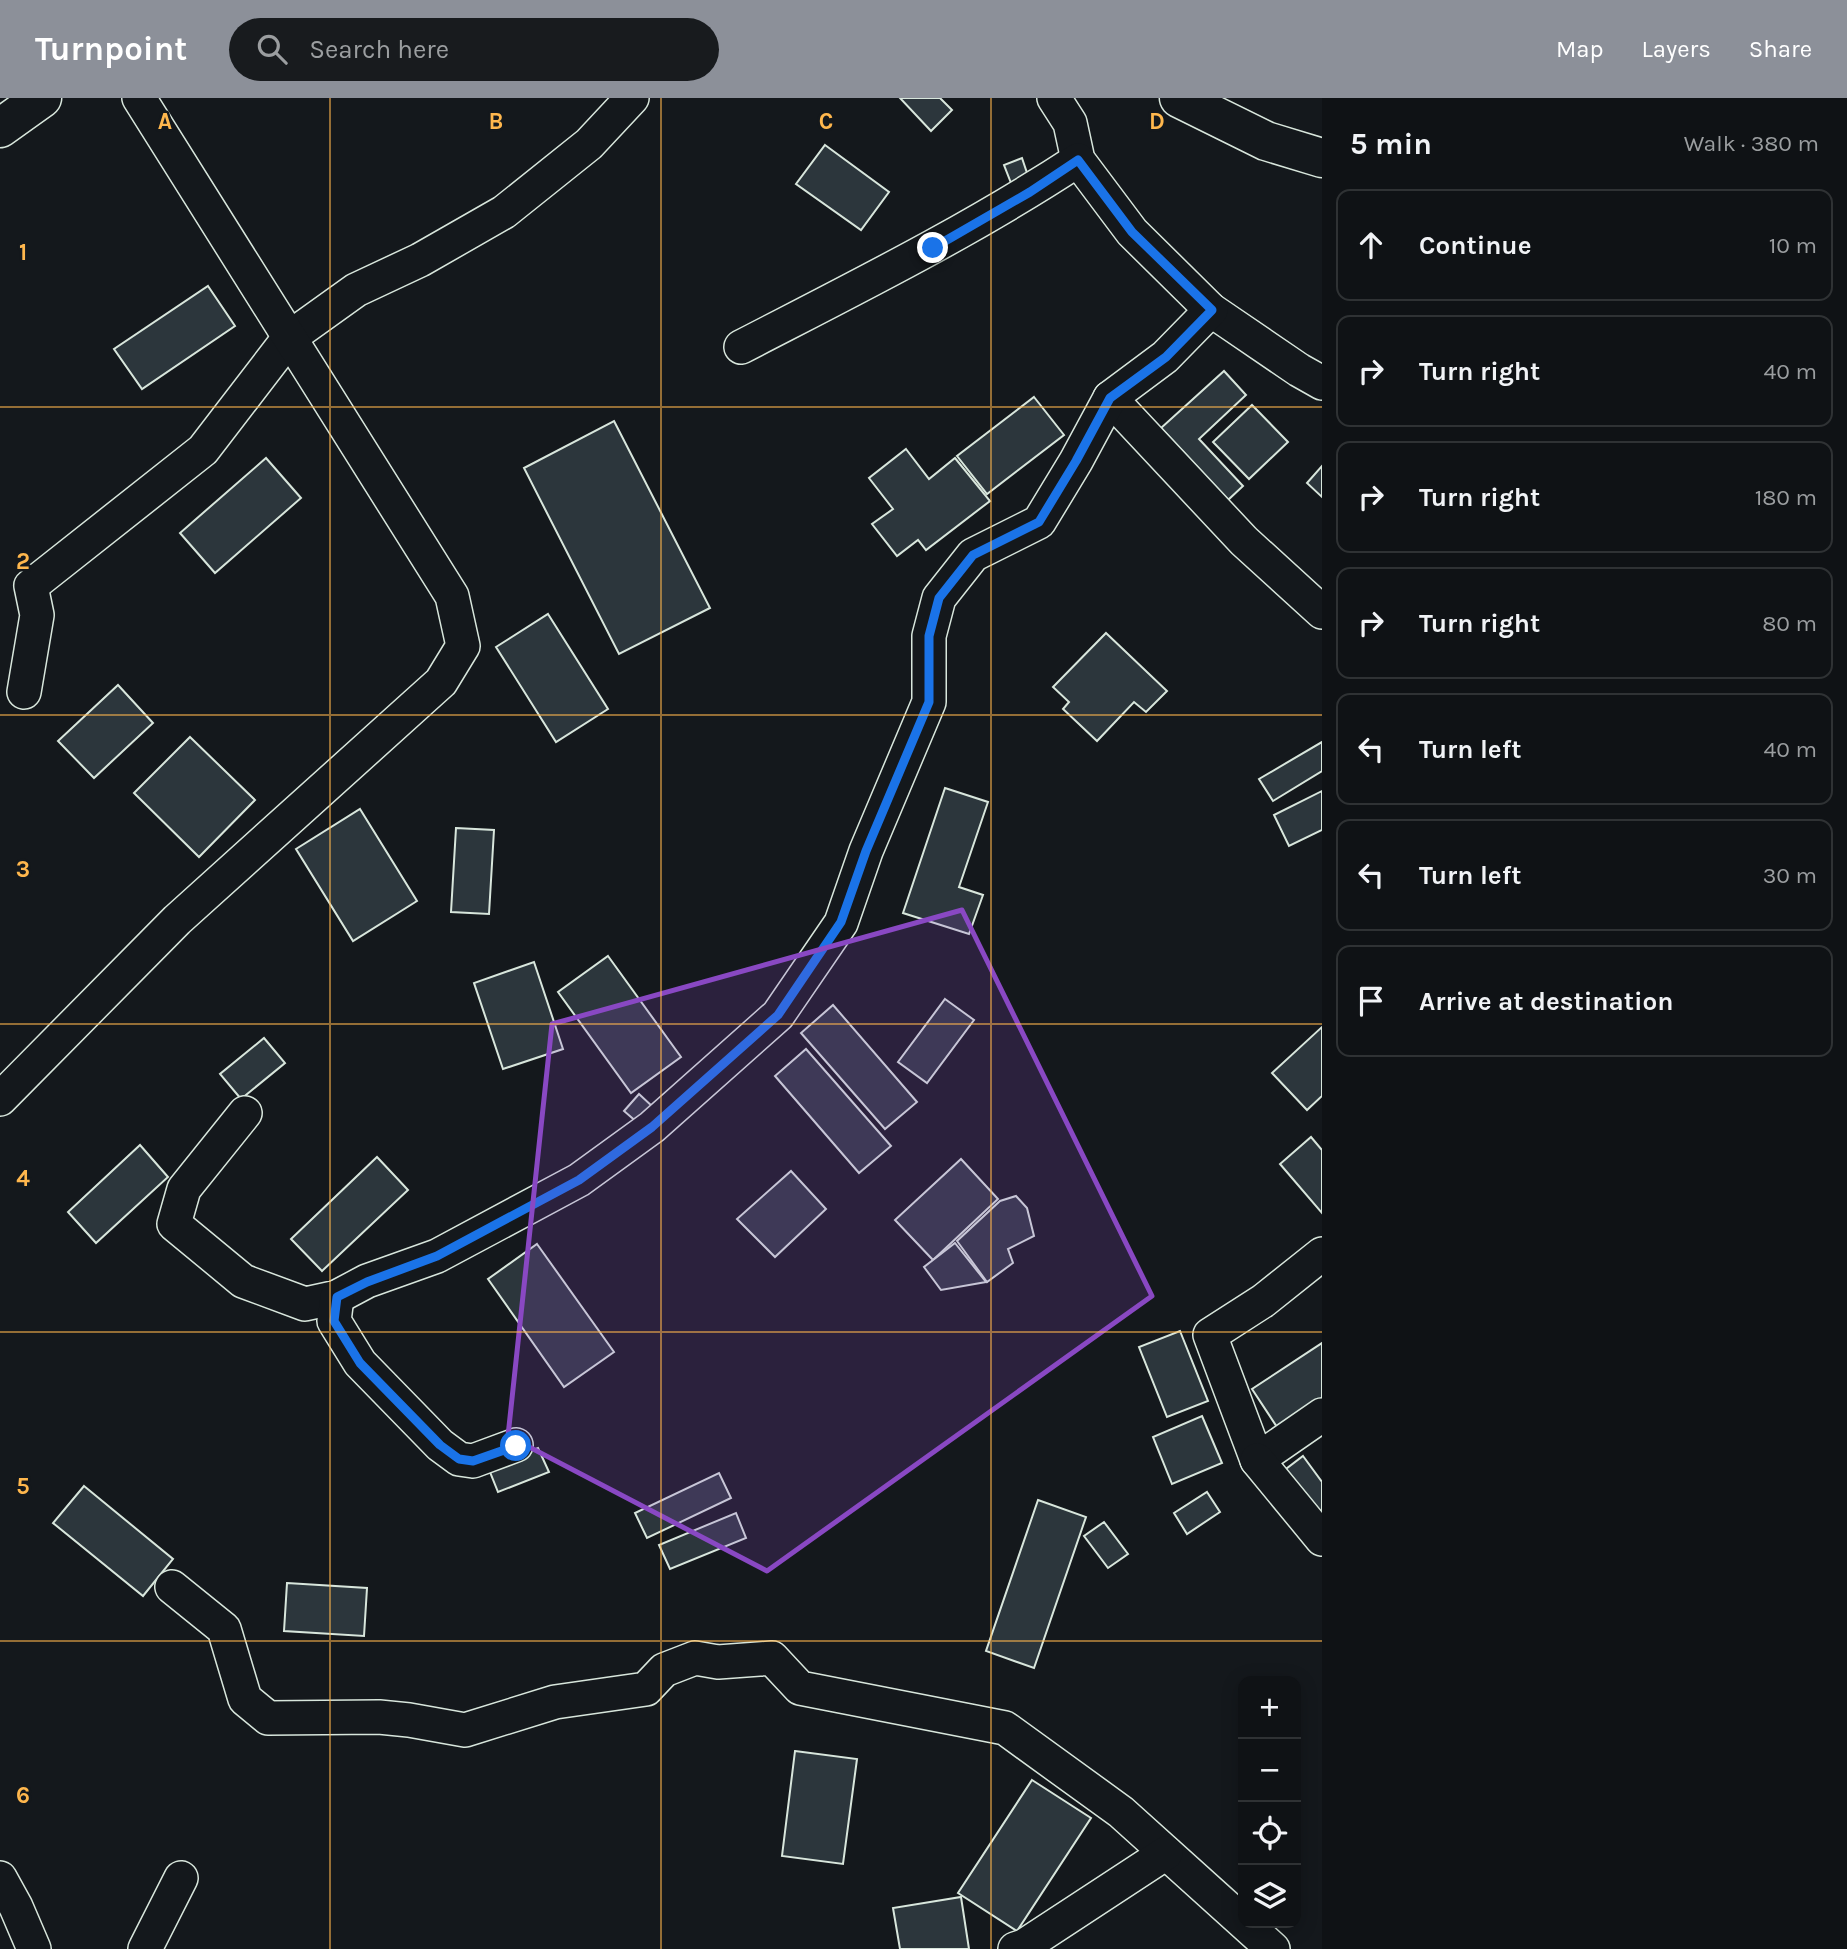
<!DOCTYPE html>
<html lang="en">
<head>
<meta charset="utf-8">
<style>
  :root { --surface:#0f1215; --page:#181b1e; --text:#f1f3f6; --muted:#9b9ea0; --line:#2f3234; --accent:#8c9099 }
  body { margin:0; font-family:Karla,sans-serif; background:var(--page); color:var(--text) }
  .controls { position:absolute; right:21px; bottom:21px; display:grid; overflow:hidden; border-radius:14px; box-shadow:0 4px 18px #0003 }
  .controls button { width:63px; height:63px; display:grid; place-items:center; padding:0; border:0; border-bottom:2px solid var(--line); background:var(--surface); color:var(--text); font:35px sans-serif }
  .stop { position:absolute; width:21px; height:21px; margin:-16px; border:5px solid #1a73e8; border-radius:50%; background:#fff }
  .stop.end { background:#1a73e8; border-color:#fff; box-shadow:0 2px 7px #0008 }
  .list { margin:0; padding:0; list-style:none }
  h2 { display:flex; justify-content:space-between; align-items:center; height:91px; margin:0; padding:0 28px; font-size:30px }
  h2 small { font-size:23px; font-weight:400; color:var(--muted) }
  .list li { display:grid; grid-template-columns:46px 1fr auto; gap:21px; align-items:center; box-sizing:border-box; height:112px; margin:0 14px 14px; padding:0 14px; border:2px solid var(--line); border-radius:14px }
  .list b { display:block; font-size:26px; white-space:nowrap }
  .list em { font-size:23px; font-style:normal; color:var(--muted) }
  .icon { flex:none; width:38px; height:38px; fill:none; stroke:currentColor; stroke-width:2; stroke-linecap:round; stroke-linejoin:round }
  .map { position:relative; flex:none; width:1322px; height:1851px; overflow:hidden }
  header { display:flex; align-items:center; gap:42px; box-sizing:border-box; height:98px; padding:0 35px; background:var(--accent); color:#fff }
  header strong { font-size:33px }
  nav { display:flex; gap:38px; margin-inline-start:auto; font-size:24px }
  .search { width:490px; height:63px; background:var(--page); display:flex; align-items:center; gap:18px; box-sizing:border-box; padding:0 24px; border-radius:38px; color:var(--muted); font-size:26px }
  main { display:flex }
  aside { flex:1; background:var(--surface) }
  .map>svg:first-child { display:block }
  .building { fill:#2c363c; stroke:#d8e6dc; stroke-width:2 }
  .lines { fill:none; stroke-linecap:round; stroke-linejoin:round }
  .street-casing { stroke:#d8e6dc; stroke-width:36 }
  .highway-casing { stroke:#d8e6dc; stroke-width:41 }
  .street { stroke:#14181c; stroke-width:33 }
  .highway { stroke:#14181c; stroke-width:38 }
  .route { stroke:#1a73e8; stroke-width:9 }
  .marked { fill:#8948c3; fill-opacity:0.2; stroke:#8948c3; stroke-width:5; stroke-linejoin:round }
  .grid { fill:none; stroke:#ffb74d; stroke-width:2; stroke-opacity:0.55 }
  .grid-label { font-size:23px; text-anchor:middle; font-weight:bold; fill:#ffb74d; stroke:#14181c; stroke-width:5; stroke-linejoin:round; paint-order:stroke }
</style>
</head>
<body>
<header>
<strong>Turnpoint</strong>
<div class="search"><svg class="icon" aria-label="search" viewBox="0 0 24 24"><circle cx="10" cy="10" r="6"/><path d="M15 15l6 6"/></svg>Search here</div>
<nav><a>Map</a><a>Layers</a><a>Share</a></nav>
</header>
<main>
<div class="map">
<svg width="1322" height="1851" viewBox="0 0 1322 1851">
  <rect width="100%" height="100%" fill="#14181c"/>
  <!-- building -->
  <g class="building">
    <path d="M900 0H940L952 12 931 33Z"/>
    <path d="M825 47 889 94 861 132 796 86Z"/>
    <path d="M1022 60 1028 78 1011 85 1004 67Z"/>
    <path d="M208 188 235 228 142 291 114 251Z"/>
    <path d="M1224 273 1246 297 1199 341 1243 388 1228 402 1161 330Z"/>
    <path d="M1034 299 1064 337 987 396 957 358Z"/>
    <path d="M1252 307 1288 344 1249 381 1213 344Z"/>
    <path d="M614 323 710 510 619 556 524 370Z"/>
    <path d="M906 351 929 381 955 360 990 403 926 452 918 442 897 458 872 426 893 411 869 380Z"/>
    <path d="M266 360 301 400 215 475 180 435Z"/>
    <path d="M1322 368V399L1307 385Z"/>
    <path d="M548 516 608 611 556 644 496 549Z"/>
    <path d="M1106 535 1167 593 1146 614 1134 604 1097 643 1063 611 1069 604 1053 589Z"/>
    <path d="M118 587 153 625 94 680 58 643Z"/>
    <path d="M190 639 255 702 199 759 134 695Z"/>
    <path d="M1322 644V673L1273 703 1259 681Z"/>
    <path d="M945 690 988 704 959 789 983 797 969 836 903 815Z"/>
    <path d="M1322 693V732L1289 748 1274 717Z"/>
    <path d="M360 711 417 803 353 843 296 751Z"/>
    <path d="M456 730 494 732 489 816 451 814Z"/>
    <path d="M608 858 681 959 631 995 558 894Z"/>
    <path d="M534 864 563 951 503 971 474 885Z"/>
    <path d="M945 901 974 922 927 985 898 964Z"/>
    <path d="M833 907 917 1004 885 1031 801 935Z"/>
    <path d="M1322 929V998L1307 1012 1272 975Z"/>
    <path d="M264 940 285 965 241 1001 220 976Z"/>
    <path d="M806 951 891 1048 859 1075 775 978Z"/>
    <path d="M639 996 653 1009 638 1025 624 1013Z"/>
    <path d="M1311 1039 1322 1052V1115L1280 1066Z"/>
    <path d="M140 1047 168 1079 96 1145 68 1114Z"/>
    <path d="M377 1059 408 1092 322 1173 291 1141Z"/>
    <path d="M961 1061 998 1101 933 1162 895 1122Z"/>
    <path d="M791 1073 826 1111 775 1159 737 1121Z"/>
    <path d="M1016 1098 1027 1110 1034 1138 1008 1151 1013 1165 987 1184 957 1143 1000 1103Z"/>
    <path d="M955 1145 986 1184 941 1192 924 1169Z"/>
    <path d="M537 1146 614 1254 564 1289 488 1181Z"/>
    <path d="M1180 1233 1208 1303 1167 1319 1139 1249Z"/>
    <path d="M1322 1245V1300L1277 1329 1252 1291Z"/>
    <path d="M1202 1318 1222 1365 1172 1386 1153 1339Z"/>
    <path d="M538 1350 549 1374 498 1394 488 1369Z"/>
    <path d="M1303 1358 1322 1384V1428L1282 1374Z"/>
    <path d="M719 1375 731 1400 647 1440 635 1415Z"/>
    <path d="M84 1388 173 1461 143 1498 53 1425Z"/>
    <path d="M1207 1394 1220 1414 1187 1436 1174 1415Z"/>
    <path d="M1038 1402 1086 1419 1034 1570 986 1553Z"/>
    <path d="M736 1415 746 1440 670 1471 659 1447Z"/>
    <path d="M1104 1424 1128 1456 1108 1470 1084 1438Z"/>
    <path d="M287 1485 367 1490 364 1538 284 1533Z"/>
    <path d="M795 1653 857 1661 843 1766 782 1758Z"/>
    <path d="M1032 1682 1091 1720 1017 1833 958 1795Z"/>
    <path d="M961 1799 969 1851H900L893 1810Z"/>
  </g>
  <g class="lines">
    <defs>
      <g id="street">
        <path d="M1054 0 1070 25 1078 62 1132 134 1211 212 1299 272 1322 285"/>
        <path d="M741 249C855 190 970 133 1078 62"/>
        <path d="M1110 300 1244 443 1322 514"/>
        <path d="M24 594 37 517 31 488 203 352 289 240 356 192 420 162 504 114 589 46 632 0"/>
        <path d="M0 1001 177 822 441 584 463 548 452 498 139 0"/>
        <path d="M245 1015 184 1091 174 1126 243 1183 305 1206 337 1199 367 1183 437 1158 579 1082 652 1029 778 917 841 825 866 753 929 604V538L939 500 973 457 1039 424 1076 363 1110 300 1165 259 1211 212"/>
        <path d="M1322 1156 1263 1203 1210 1237 1257 1362 1322 1317"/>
        <path d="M337 1199 334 1223 360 1265 440 1347 459 1361 473 1363 516 1347"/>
        <path d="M1257 1362 1322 1441"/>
        <path d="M172 1489 224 1531 245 1601 268 1620 379 1619 409 1622 465 1632 555 1604 646 1591 664 1572 695 1560 718 1564 772 1560 800 1590 1005 1630 1121 1714 1273 1851"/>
        <path d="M0 1780 16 1809 34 1851"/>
        <path d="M145 1851 181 1780"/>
        <path d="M1015 1851 1024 1848 1166 1755"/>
      </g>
      <g id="highway">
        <path d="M1179 0 1266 43 1322 60"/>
        <path d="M0 30 42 0"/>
      </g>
    </defs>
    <!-- street casing -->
    <use href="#street" class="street-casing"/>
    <!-- highway casing -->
    <use href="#highway" class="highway-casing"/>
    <!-- street -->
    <use href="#street" class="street"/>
    <!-- highway -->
    <use href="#highway" class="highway"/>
  </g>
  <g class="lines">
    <!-- route -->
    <path class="route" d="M516 1348 473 1363 459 1361 440 1347 360 1265 334 1223 337 1199 367 1184 437 1158 579 1082 652 1029 778 917 841 824 866 753 929 604V538L939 500 973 457 1039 424 1076 363 1110 300 1166 259 1212 212 1132 134 1078 62 1030 94 933 150"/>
  </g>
  <!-- marked area -->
  <path class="marked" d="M962 812 1152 1198 767 1473 508 1338 552 926Z"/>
  <!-- grid -->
  <path class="grid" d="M330 0V1851M661 0V1851M991 0V1851M0 309H1322M0 617H1322M0 926H1322M0 1234H1322M0 1543H1322"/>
  <g class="grid-label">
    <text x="165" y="31">A</text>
    <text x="496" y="31">B</text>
    <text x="826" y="31">C</text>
    <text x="1157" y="31">D</text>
    <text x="23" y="162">1</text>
    <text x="23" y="471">2</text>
    <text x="23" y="779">3</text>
    <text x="23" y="1088">4</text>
    <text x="23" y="1396">5</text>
    <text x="23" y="1705">6</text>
  </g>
</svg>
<div class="controls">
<button>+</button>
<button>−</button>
<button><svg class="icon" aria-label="locate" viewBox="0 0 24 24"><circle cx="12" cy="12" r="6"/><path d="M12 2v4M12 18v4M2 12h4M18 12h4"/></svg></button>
<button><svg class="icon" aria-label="layers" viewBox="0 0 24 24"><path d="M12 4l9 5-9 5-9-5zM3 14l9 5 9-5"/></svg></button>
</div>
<div class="stop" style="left:516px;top:1348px"></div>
<div class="stop end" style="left:933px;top:150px"></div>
</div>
<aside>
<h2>5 min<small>Walk · 380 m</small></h2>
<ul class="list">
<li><svg class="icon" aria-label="ahead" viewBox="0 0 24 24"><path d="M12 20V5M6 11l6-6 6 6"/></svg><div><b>Continue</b></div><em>10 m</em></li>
<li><svg class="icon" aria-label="right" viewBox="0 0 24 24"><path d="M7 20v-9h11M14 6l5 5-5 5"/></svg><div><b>Turn right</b></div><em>40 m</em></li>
<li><svg class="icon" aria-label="right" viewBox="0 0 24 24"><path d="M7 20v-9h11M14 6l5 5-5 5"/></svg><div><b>Turn right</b></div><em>180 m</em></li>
<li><svg class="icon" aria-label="right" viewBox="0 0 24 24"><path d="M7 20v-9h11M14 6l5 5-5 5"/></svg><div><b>Turn right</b></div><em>80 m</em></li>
<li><svg class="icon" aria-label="left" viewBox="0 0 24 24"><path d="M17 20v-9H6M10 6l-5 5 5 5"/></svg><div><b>Turn left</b></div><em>40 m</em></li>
<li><svg class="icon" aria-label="left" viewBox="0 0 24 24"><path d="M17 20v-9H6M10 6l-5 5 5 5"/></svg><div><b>Turn left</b></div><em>30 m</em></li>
<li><svg class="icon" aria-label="arrive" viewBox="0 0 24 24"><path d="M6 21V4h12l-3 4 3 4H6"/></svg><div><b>Arrive at destination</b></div></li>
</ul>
</aside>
</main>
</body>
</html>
